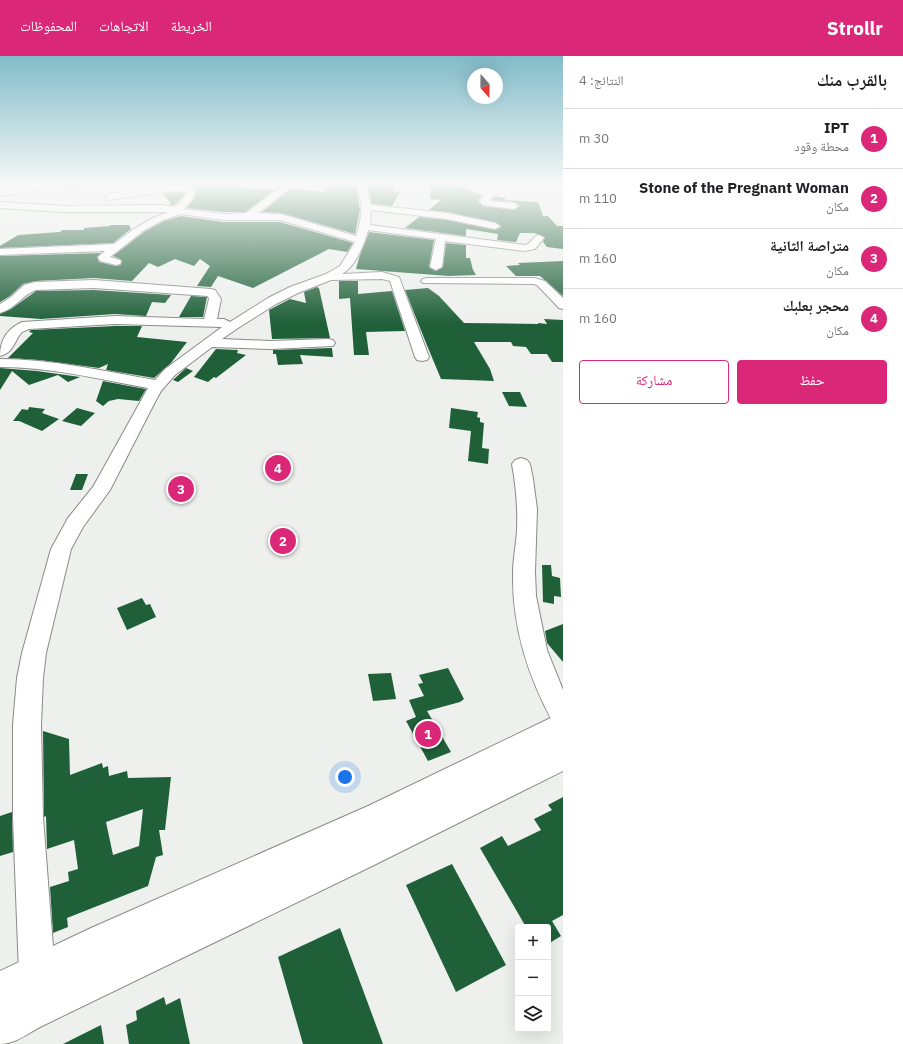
<!DOCTYPE html>
<html lang="ar">
<head>
<meta charset="utf-8">
<style>
  :root { --surface:#fff; --page:#f2f2f2; --text:#202124; --muted:#757577; --line:#e0e0e0; --accent:#db2777 }
  body { margin:0; font-family:"IBM Plex Sans","Noto Naskh Arabic",sans-serif; background:var(--page); color:var(--text); direction:rtl }
  .controls { position:absolute; right:12px; bottom:12px; display:grid; overflow:hidden; border-radius:4px; box-shadow:0 4px 16px #0002 }
  .controls button { width:36px; height:36px; display:grid; place-items:center; padding:0; border:0; border-bottom:1px solid var(--line); background:var(--surface); color:var(--text); font:20px sans-serif }
  .compass { position:absolute; left:467px; top:12px; width:36px; height:36px; border-radius:50%; background:var(--surface); box-shadow:0 4px 16px #0002; rotate:160deg }
  .you { position:absolute; left:345px; top:721px; width:14px; height:14px; margin:-10px; border:3px solid #fff; border-radius:50%; background:#1a73e8; box-shadow:0 0 0 6px #1a73e833 }
  .badge { display:grid; place-items:center; width:26px; height:26px; border-radius:50%; background:var(--accent); color:#fff; font-size:13px; font-weight:700 }
  .pin { position:absolute; translate:-50% -50%; border:2px solid #fff; box-shadow:0 1px 4px #0006 }
  .list { margin:0; padding:0; list-style:none }
  h2 { display:flex; justify-content:space-between; align-items:center; height:52px; margin:0; padding:0 16px; font-size:17px }
  h2 small { font-size:13px; font-weight:400; color:var(--muted) }
  .list li { display:grid; grid-template-columns:26px 1fr auto; gap:12px; align-items:center; box-sizing:border-box; height:60px; padding:0 16px; border-top:1px solid var(--line) }
  .list b { display:block; font-size:15px; white-space:nowrap }
  .list p { margin:0; font-size:13px; white-space:nowrap; color:var(--muted) }
  .list em { font-size:13px; font-style:normal; color:var(--muted) }
  .actions { display:flex; gap:8px; padding:12px 16px }
  .actions a { flex:1; padding:9px 0; border:1px solid var(--accent); border-radius:4px; text-align:center; font-size:14px; color:var(--accent) }
  .actions .main { background:var(--accent); color:#fff }
  .icon { flex:none; width:22px; height:22px; fill:none; stroke:currentColor; stroke-width:2; stroke-linecap:round; stroke-linejoin:round }
  .map { position:relative; flex:none; width:563px; height:988px; overflow:hidden; direction:ltr }
  header { display:flex; align-items:center; gap:24px; box-sizing:border-box; height:56px; padding:0 20px; background:var(--accent); color:#fff }
  header strong { font-size:19px }
  nav { display:flex; gap:22px; margin-inline-start:auto; font-size:14px }
  main { display:flex }
  aside { flex:1; background:var(--surface) }
  .map>svg:first-child { display:block }
  .building { fill:#1f6039; fill-rule:evenodd }
  .lines { fill:none; stroke-linecap:round; stroke-linejoin:round }
  .minor-casing { stroke:#898b89; stroke-width:2 }
  .major-casing { stroke:#898b89; stroke-width:2 }
  .minor { fill:#fff; fill-rule:evenodd }
  .major { fill:#fff; fill-rule:evenodd }
</style>
</head>
<body>
<header>
<strong>Strollr</strong>
<nav><a>الخريطة</a><a>الاتجاهات</a><a>المحفوظات</a></nav>
</header>
<main>
<aside>
<h2>بالقرب منك<small>النتائج: 4</small></h2>
<ul class="list">
<li><span class="badge">1</span><div><b>IPT</b><p>محطة وقود</p></div><em>30 m</em></li>
<li><span class="badge">2</span><div><b>Stone of the Pregnant Woman</b><p>مكان</p></div><em>110 m</em></li>
<li><span class="badge">3</span><div><b>متراصة الثانية</b><p>مكان</p></div><em>160 m</em></li>
<li><span class="badge">4</span><div><b>محجر بعلبك</b><p>مكان</p></div><em>160 m</em></li>
</ul>
<div class="actions"><a class="main">حفظ</a><a>مشاركة</a></div>
</aside>
<div class="map">
<svg width="563" height="988" viewBox="0 0 563 988">
  <rect width="100%" height="100%" fill="#edf0ed"/>
  <!-- building -->
  <g class="building">
    <path d="M151 128H244L243 132 275 134 245 156H223L187 152 194 143 196 135 190 130 180 129 153 130Z"/>
    <path d="M330 128H356L360 154 355 178 281 157 262 156 292 132 323 136Z"/>
    <path d="M367 128H397L393 135 400 136 392 150 372 148Z"/>
    <path d="M431 128H455L482 140 478 145 483 150 514 154 520 150 514 146 492 144 495 140 506 142 504 144 538 146 543 160H548L557 170H563V193L547 191 543 186 545 181 534 177H520L516 186 497 184 498 178 466 173V180L405 172 419 161 447 164 495 174 501 171 495 166 447 156 429 154 441 144 430 143Z"/>
    <path d="M173 136H185L184 140 174 149H169L171 147 162 138Z"/>
    <path d="M181 160 223 166H280L353 187 347 196 329 193 253 232 218 220 211 231 197 230 210 210 200 203 194 210 175 203 158 211 149 207 132 225 94 222 35 225 23 228 10 240 0 246V200L101 197 97 201 99 206 116 210 121 209 122 205 120 203 113 200 144 176 164 165Z"/>
    <path d="M110 169H129L131 173 113 187 0 192V190L18 179 60 176 62 174H84V172L110 170Z"/>
    <path d="M369 176 434 184 429 211 435 215 443 211 446 187 466 189V202H470L473 214 476 219 449 220 356 213 359 202Z"/>
    <path d="M563 205V240L540 220H516L506 210 520 209 518 207Z"/>
    <path d="M339 225H358V238L392 235 405 275 366 276 369 299H354L350 242 339 243Z"/>
    <path d="M317 231 319 232 330 282 272 283 269 254 290 243 306 247 304 236Z"/>
    <path d="M428 232 439 240 464 267 538 268V267L547 268 544 263 563 264V306H552L547 298H531L526 291 513 290 511 286H474L490 313 494 325 441 323 426 287 405 234Z"/>
    <path d="M94 234 171 239 165 247 152 246 146 260 115 258 41 263 0 260V258L11 253 36 235Z"/>
    <path d="M191 240 207 241 203 261H179Z"/>
    <path d="M115 270H142L137 281 187 286 171 307 154 322 106 314 108 308 99 312 39 304 8 302 33 277 29 276 31 274Z"/>
    <path d="M332 292 333 301 300 299 303 308 278 309 276 298H273V294Z"/>
    <path d="M216 293 238 294 237 297 246 299 216 322 214 321 208 326 194 321Z"/>
    <path d="M0 312 37 315 80 321 68 326 58 319 29 329 12 315 0 334Z"/>
    <path d="M186 312 193 315 178 326 173 324Z"/>
    <path d="M103 325 129 330 146 333 139 345 118 343 109 345 103 350 96 345Z"/>
    <path d="M502 336H520L527 351 509 350Z"/>
    <path d="M29 351 45 353 42 357 59 363 42 375 19 365H13L22 353 28 354Z"/>
    <path d="M77 352 95 357 81 370 62 365Z"/>
    <path d="M451 352 478 356 477 361 480 362V366L484 367 482 392 489 393 488 408 468 405 471 375 449 372Z"/>
    <path d="M76 418H88L82 434H70Z"/>
    <path d="M542 509H551L552 520 560 522 561 541 554 540V548L543 546Z"/>
    <path d="M142 542 146 549 150 548 156 561 127 574 117 552Z"/>
    <path d="M563 568V606L547 587 545 575Z"/>
    <path d="M448 612 464 643 460 646 427 655 451 696 428 705 406 665 416 661 409 644 424 640 418 628 423 627 419 619Z"/>
    <path d="M391 617 396 643 373 645 368 618Z"/>
    <path d="M43 675 69 683 70 719 102 707 103 712 108 710 109 720 127 715 128 722 171 721 165 774H159L163 799 156 801 148 830 67 862 68 871 53 877 50 831 69 825 68 816 78 813 74 784 47 793 46 760 44 761ZM143 753 139 790 113 799 106 766Z"/>
    <path d="M563 741V859L552 865 561 880 548 888V871H526L480 792 502 780 508 790 541 774 534 763 552 754 548 749Z"/>
    <path d="M12 756 13 796 0 800V760Z"/>
    <path d="M452 808 506 909 456 936 406 829Z"/>
    <path d="M340 872 383 988H303L278 901Z"/>
    <path d="M164 941 166 949 180 942 190 988H129L126 969 137 964 136 955Z"/>
    <path d="M101 969 104 988H63Z"/>
  </g>
  <g class="lines">
    <defs>
      <g id="minor">
        <path d="M47 128H74L70 130 0 140V134Z"/>
        <path d="M285 128H295L258 157 281 158 356 180C363 158 363 150 357 128H365L371 149 447 157 495 167 500 170 495 173 447 163 371 154 370 169 525 189C531 188 533 180 539 179L544 182 535 193 525 195 445 185 442 211 436 214 430 211 436 183 368 174C364 189 356 210 342 218L382 216 399 221 429 301 427 304 422 305 417 304 415 301 390 225 382 223 331 224 298 237 276 248 238 272 222 283 271 285 328 283 333 284 335 287 333 290 271 293 212 291 175 319 161 335 155 346 110 434 83 471 71 493 46 597 43 622 41 669 43 761 55 917 50 930 37 935 24 930 19 917 13 761V669L17 622 22 597 51 493 68 462 93 431 148 332C99 323 50 311 0 311V303C52 303 104 315 155 324L165 313 222 271 115 268 29 273C27 274 23 275 21 277 14 286 13 297 0 300 0 284 7 273 22 266L115 260 204 263 209 243 208 240 94 232 36 234C25 237 15 253 0 257V248L11 241 24 229 35 226 94 224 211 233 215 234 221 243 217 263H224L230 266 268 242 290 231 326 218 340 210 355 186 280 164H223L181 158 163 164 143 175 110 201 120 204 121 206 120 208 116 209 100 205 98 201 105 195 0 199V193L114 188 137 171 157 160 169 156H64L0 152V146L64 150 161 149 175 151 185 141 187 135H173L108 144 104 141 108 138C124 136 186 123 195 135L193 142 184 153 223 158 246 157Z"/>
        <path d="M456 128H470L492 135 494 139 489 145 514 147 518 150 514 153 483 149 480 145 485 139Z"/>
        <path d="M427 222H534L545 225 563 242V253L559 252 537 229 533 228 423 227 421 225 423 223Z"/>
        <path d="M521 402 527 404 530 408 533 423 537 453 535 516 536 540 547 594 563 634V672L554 668C528 621 512 571 513 517 513 503 516 489 517 475 518 452 516 430 512 408L515 404Z"/>
      </g>
      <path id="major" d="M563 656V715L370 811 40 971C27 978 15 988 0 988V915L91 872 368 750Z"/>
    </defs>
    <!-- minor casing -->
    <use href="#minor" class="minor-casing"/>
    <!-- major casing -->
    <use href="#major" class="major-casing"/>
    <!-- minor -->
    <use href="#minor" class="minor"/>
    <!-- major -->
    <use href="#major" class="major"/>
  </g>
  <!-- sky -->
  <linearGradient id="sky" x2="0" y2="1"><stop stop-color="#81bcc9"/><stop offset="0.48" stop-color="#f7f8f7"/><stop offset="1" stop-color="#f7f8f7" stop-opacity="0"/></linearGradient>
  <rect width="563" height="267" fill="url(#sky)"/>
</svg>
<div class="controls">
<button>+</button>
<button>−</button>
<button><svg class="icon" aria-label="layers" viewBox="0 0 24 24"><path d="M12 4l9 5-9 5-9-5zM3 14l9 5 9-5"/></svg></button>
</div>
<svg class="compass" viewBox="-18 -18 36 36"><path d="M0-13l5 13h-10z" fill="#e53935"/><path d="M0 13l5-13h-10z" fill="#757577"/></svg>
<div class="you"></div>
<div class="pin badge" style="left:428px;top:678px">1</div>
<div class="pin badge" style="left:283px;top:485px">2</div>
<div class="pin badge" style="left:181px;top:433px">3</div>
<div class="pin badge" style="left:278px;top:412px">4</div>
</div>
</main>
</body>
</html>
